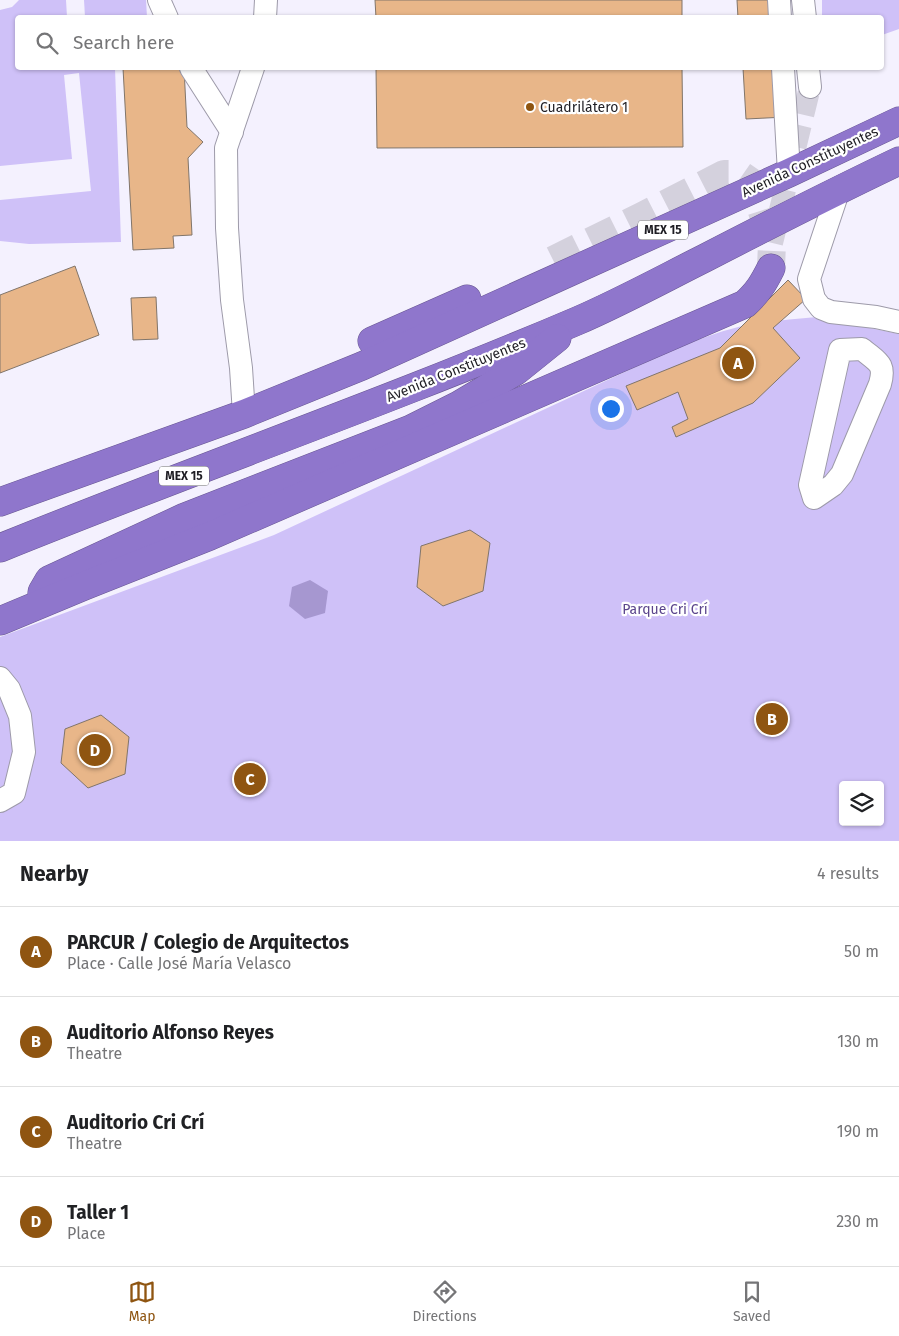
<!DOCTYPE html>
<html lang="en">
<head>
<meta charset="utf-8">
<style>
  :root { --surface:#fff; --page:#f2f2f2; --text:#202124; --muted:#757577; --line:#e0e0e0; --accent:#8f5511 }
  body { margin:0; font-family:"Fira Sans",sans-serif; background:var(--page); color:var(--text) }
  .controls { position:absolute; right:15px; bottom:15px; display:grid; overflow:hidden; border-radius:5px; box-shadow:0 1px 4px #0004 }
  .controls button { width:45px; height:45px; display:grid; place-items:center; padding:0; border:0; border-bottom:1px solid var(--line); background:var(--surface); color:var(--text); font:25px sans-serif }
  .you { position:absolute; left:610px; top:408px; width:18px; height:18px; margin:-12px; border:4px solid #fff; border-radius:50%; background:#1a73e8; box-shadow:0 0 0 8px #1a73e833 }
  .badge { display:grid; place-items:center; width:32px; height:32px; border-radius:50%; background:var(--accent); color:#fff; font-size:16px; font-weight:700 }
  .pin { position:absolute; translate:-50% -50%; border:2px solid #fff; box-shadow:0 1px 5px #0006 }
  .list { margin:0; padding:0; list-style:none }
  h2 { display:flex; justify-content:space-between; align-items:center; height:65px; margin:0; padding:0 20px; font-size:21px }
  h2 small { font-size:16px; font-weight:400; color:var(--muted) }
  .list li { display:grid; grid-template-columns:32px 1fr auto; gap:15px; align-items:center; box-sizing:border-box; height:90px; padding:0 20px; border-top:1px solid var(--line) }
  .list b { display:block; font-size:19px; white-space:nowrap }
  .list p { margin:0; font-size:16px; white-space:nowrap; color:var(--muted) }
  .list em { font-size:16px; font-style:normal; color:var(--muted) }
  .icon { flex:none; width:28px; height:28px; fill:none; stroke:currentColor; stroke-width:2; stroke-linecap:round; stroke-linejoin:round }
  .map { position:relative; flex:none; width:899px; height:841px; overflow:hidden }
  .search { position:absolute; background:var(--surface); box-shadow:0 1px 4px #0004; left:15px; right:15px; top:15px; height:55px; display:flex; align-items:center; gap:12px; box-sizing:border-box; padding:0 18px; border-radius:5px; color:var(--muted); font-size:19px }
  .sheet { height:425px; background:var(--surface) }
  nav { display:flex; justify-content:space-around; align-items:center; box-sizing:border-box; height:70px; border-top:1px solid var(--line); background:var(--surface); font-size:14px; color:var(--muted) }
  nav a { display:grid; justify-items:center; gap:2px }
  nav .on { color:var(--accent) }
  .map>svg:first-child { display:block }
  .green { fill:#cfc1f8; fill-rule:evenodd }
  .water { fill:#a697d0 }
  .building { fill:#e8b689; stroke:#81756a }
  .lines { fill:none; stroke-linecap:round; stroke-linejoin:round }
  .minor-tunnel { stroke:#d4d1dd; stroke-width:22; stroke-dasharray:22 11; stroke-linecap:butt }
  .highway-tunnel { stroke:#d4d1dd; stroke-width:28; stroke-dasharray:28 14; stroke-linecap:butt }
  .minor-casing { stroke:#9d9aa9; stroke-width:24 }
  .highway-casing { stroke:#685791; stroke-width:29 }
  .minor { stroke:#fff; stroke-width:22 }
  .highway { stroke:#8f76cc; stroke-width:28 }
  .poi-dot { fill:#8f5511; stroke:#fff; stroke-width:2 }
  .labels { text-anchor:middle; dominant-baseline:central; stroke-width:4.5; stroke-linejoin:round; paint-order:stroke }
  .shield { fill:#fff; stroke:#626266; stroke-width:1 }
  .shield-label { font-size:12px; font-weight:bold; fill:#1f1e24 }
  .poi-label { font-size:14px; fill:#1f1e24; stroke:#fff; text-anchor:start }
  .street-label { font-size:14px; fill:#1f1e24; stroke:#fff }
  .park-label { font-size:14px; fill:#5b458c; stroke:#fff }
</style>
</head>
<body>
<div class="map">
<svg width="899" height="841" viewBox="0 0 899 841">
  <rect width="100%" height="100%" fill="#f4f1fe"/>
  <!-- green -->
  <g class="green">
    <path d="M19 0H66L67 17 18 18V68H115L121 242 29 244 0 241V200L91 191 79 73 64 75 72 159 0 166V10L12 7Z"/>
    <path d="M84 0H146L147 17H85Z"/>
    <path d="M822 0H899V29L882 35V18L822 17Z"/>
    <path d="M817 317 899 334V841H0V637L274 535 672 350C691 343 711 334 731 329 759 321 788 320 817 317ZM843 785H880V822H843Z"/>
  </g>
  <!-- water -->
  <path class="water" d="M310 580 328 591 325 613 305 619 289 606 292 587Z"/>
  <!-- building -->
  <g class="building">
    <path d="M375 0H682V18H376Z"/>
    <path d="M737 0H775L777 18H738Z"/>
    <path d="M123 68H184L187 127 203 142 188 158 192 235 173 236 174 248 133 250Z"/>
    <path d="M376 68H682L683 147 377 148Z"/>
    <path d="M743 68H783L786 117 746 119Z"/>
    <path d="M75 266 99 335 0 373V295Z"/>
    <path d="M788 280 806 299 773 328 800 358 753 403 676 437 672 427 688 419 678 392 637 410 626 386 720 348Z"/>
    <path d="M156 297 158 339 133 340 131 298Z"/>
    <path d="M470 530 490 543 483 591 443 606 417 587 421 546Z"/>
    <path d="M101 715 129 737 125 774 88 788 61 763 65 729Z"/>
  </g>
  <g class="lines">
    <!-- minor-tunnel -->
    <path class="minor-tunnel" d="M772 243 810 87"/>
    <!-- highway-tunnel -->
    <path class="highway-tunnel" d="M553 260 642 216 724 174H740L753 183 772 243 771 268"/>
    <defs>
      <g id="minor">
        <path d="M159 0 167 18"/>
        <path d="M779 0 780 18"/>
        <path d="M803 0 805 18"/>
        <path d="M265 18 266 0"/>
        <path d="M191 68 232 132"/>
        <path d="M783 68 789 173"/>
        <path d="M808 68 810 87"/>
        <path d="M839 189 809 279 814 299 821 308 831 312 876 317 899 322"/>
        <path d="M862 349C877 362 886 363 880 384L842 474 833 485 814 498 810 485 840 350Z"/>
        <path d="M244 414 241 368 232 300 227 228 226 148 253 68"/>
        <path d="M0 678 9 689 20 716 24 752 14 793 0 801"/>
      </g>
      <g id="highway">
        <path d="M372 341 467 299"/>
        <path d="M0 502 244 414 362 366 789 173 899 121"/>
        <path d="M0 548C192 470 387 402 577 321 621 302 663 279 705 258 769 225 834 192 899 161"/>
        <path d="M42 598V592L49 580 185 517 411 429 459 405 516 371 557 338"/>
        <path d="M0 621 84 586 210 536 745 304C758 292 763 284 771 268"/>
      </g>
    </defs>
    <!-- minor casing -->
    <use href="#minor" class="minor-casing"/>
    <!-- highway casing -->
    <use href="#highway" class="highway-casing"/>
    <!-- minor -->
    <use href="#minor" class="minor"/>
    <!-- highway -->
    <use href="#highway" class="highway"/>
  </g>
  <!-- markers -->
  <circle class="poi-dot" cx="530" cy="107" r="5"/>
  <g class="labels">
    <!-- shield labels -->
    <g class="shield">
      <rect x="638" y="220.5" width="50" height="19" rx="4"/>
      <rect x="159" y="466.5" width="50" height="19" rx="4"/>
    </g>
    <g class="shield-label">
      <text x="663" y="230">MEX 15</text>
      <text x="184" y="476">MEX 15</text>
    </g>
    <!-- poi labels -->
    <g class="poi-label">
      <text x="540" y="107">Cuadrilátero 1</text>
    </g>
    <!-- street labels -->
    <g class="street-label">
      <text transform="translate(810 162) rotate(-25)">Avenida Constituyentes</text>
      <text transform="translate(456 370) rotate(-22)">Avenida Constituyentes</text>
    </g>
    <!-- park labels -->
    <g class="park-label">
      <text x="665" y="609">Parque Cri Crí</text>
    </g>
  </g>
</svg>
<div class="controls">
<button><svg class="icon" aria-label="layers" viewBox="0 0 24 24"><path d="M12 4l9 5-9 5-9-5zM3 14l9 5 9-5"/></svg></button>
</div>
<div class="you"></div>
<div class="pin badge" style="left:738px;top:363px">A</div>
<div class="pin badge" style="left:772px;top:719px">B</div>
<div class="pin badge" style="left:250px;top:779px">C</div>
<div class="pin badge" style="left:95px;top:750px">D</div>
<div class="search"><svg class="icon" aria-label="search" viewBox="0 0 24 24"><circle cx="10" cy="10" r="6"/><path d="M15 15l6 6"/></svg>Search here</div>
</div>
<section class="sheet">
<h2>Nearby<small>4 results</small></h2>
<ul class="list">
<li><span class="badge">A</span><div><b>PARCUR / Colegio de Arquitectos</b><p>Place · Calle José María Velasco</p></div><em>50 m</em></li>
<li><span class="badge">B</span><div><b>Auditorio Alfonso Reyes</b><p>Theatre</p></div><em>130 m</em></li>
<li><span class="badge">C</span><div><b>Auditorio Cri Crí</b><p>Theatre</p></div><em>190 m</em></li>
<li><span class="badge">D</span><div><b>Taller 1</b><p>Place</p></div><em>230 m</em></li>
</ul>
</section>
<nav>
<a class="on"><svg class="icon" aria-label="map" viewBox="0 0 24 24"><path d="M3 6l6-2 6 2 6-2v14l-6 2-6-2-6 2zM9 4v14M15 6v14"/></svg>Map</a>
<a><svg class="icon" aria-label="directions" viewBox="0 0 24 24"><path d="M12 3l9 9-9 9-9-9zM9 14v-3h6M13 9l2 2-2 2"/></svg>Directions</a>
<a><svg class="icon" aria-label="saved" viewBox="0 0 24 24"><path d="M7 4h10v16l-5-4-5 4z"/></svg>Saved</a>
</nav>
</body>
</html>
